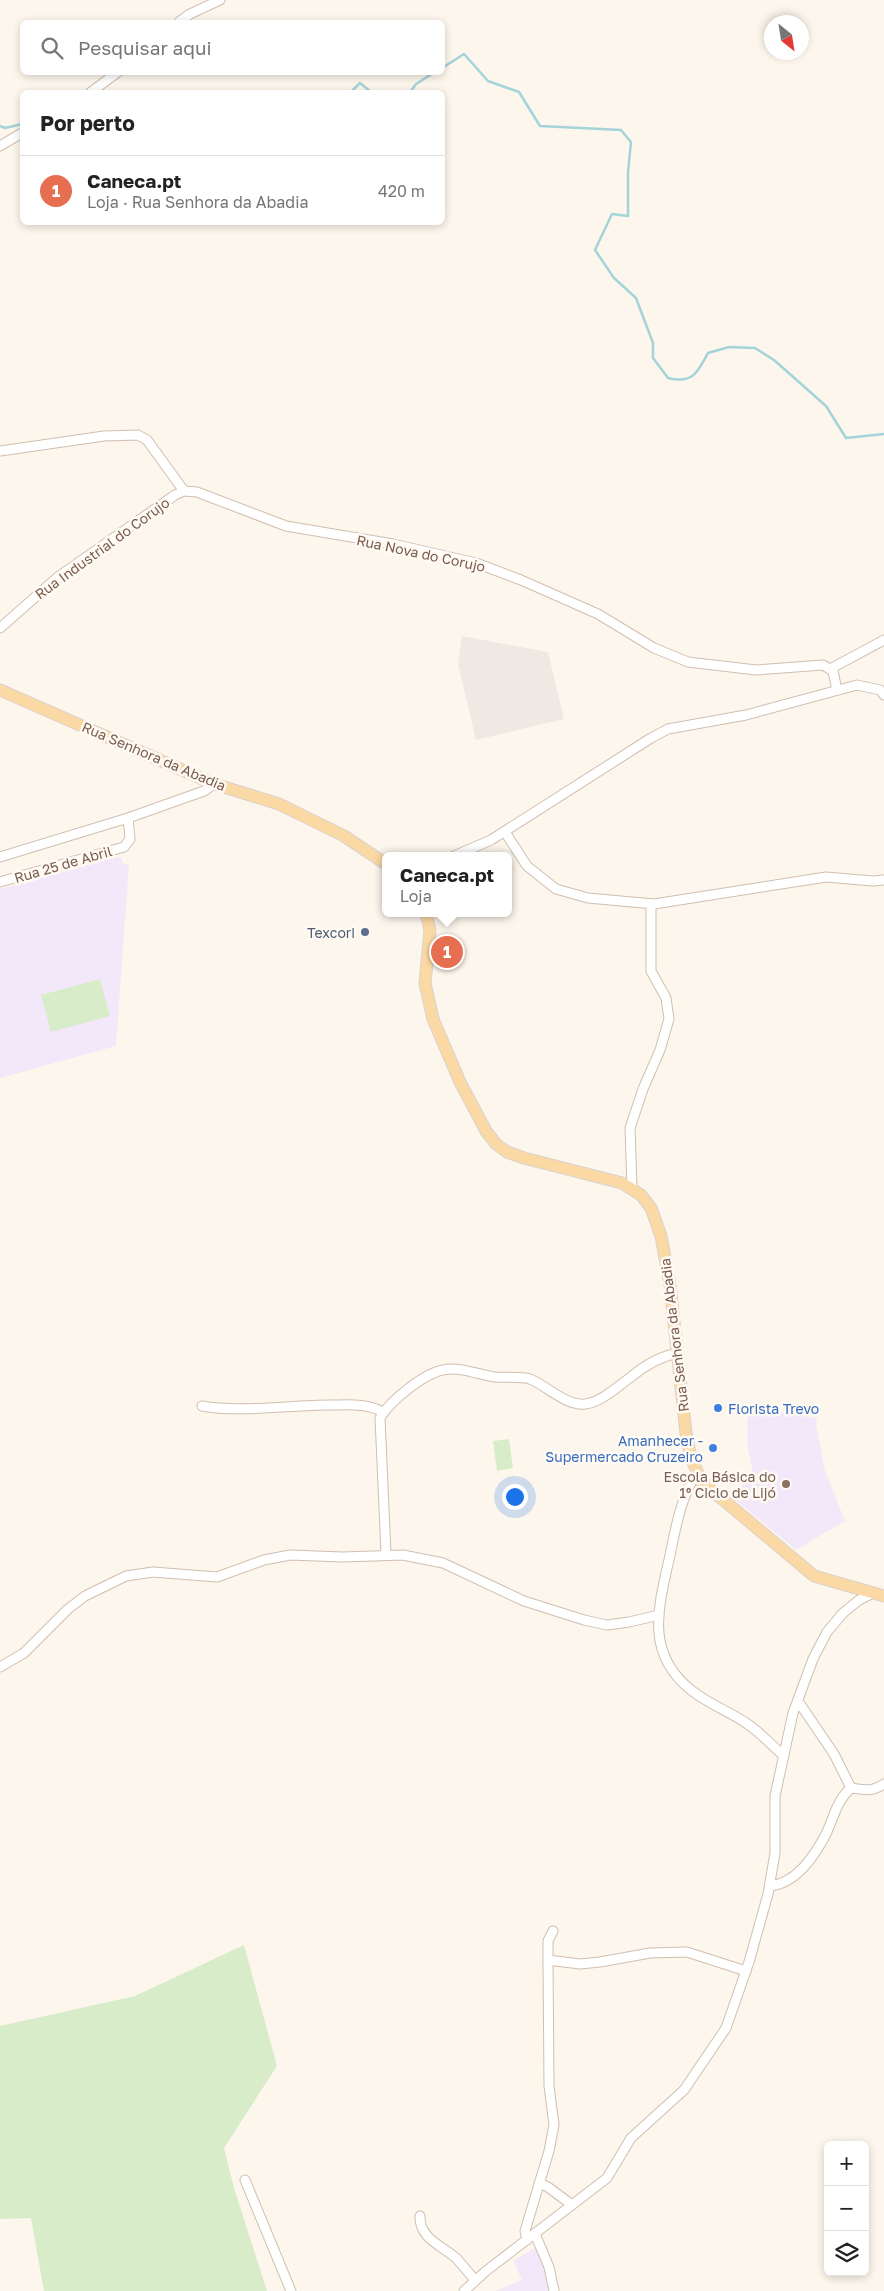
<!DOCTYPE html>
<html lang="pt">
<head>
<meta charset="utf-8">
<style>
  :root { --surface:#fff; --page:#f2f2f2; --text:#222; --muted:#767676; --line:#e0e0e0; --accent:#e76f51 }
  body { margin:0; font-family:"Golos Text",sans-serif; background:var(--page); color:var(--text) }
  .controls { position:absolute; right:15px; bottom:15px; display:grid; overflow:hidden; border-radius:8px; box-shadow:0 2px 8px #0003 }
  .controls button { width:45px; height:45px; display:grid; place-items:center; padding:0; border:0; border-bottom:1px solid var(--line); background:var(--surface); color:var(--text); font:25px sans-serif }
  .compass { position:absolute; left:764px; top:15px; width:45px; height:45px; border-radius:50%; background:var(--surface); box-shadow:0 2px 8px #0003; rotate:150deg }
  .you { position:absolute; left:514px; top:1496px; width:18px; height:18px; margin:-12px; border:4px solid #fff; border-radius:50%; background:#1a73e8; box-shadow:0 0 0 8px #1a73e833 }
  .badge { display:grid; place-items:center; width:32px; height:32px; border-radius:50%; background:var(--accent); color:#fff; font-size:16px; font-weight:700 }
  .pin { position:absolute; translate:-50% -50%; border:2px solid #fff; box-shadow:0 1px 5px #0006 }
  .popup { position:absolute; left:382px; top:852px; width:130px; height:65px; box-sizing:border-box; display:grid; place-content:center; border-radius:8px; background:var(--surface); filter:drop-shadow(0 1px 4px #0005); font-size:16px; white-space:nowrap; color:var(--muted) }
  .popup b { font-size:19px; color:var(--text) }
  .popup::after { content:''; position:absolute; left:50%; top:100%; margin-left:-10px; border:10px solid transparent; border-top-color:var(--surface) }
  .list { margin:0; padding:0; list-style:none }
  h2 { display:flex; justify-content:space-between; align-items:center; height:65px; margin:0; padding:0 20px; font-size:21px }
  h2 small { font-size:16px; font-weight:400; color:var(--muted) }
  .list li { display:grid; grid-template-columns:32px 1fr auto; gap:15px; align-items:center; box-sizing:border-box; height:70px; padding:0 20px; border-top:1px solid var(--line) }
  .list b { display:block; font-size:19px; white-space:nowrap }
  .list p { margin:0; font-size:16px; white-space:nowrap; color:var(--muted) }
  .list em { font-size:16px; font-style:normal; color:var(--muted) }
  .icon { flex:none; width:28px; height:28px; fill:none; stroke:currentColor; stroke-width:2; stroke-linecap:round; stroke-linejoin:round }
  .map { position:relative; flex:none; width:884px; height:2291px; overflow:hidden }
  .search { position:absolute; background:var(--surface); box-shadow:0 2px 8px #0003; left:20px; top:20px; width:425px; height:55px; display:flex; align-items:center; gap:12px; box-sizing:border-box; padding:0 18px; border-radius:8px; color:var(--muted); font-size:19px }
  .panel { position:absolute; background:var(--surface); box-shadow:0 2px 8px #0003; left:20px; top:90px; width:425px; height:135px; border-radius:8px }
  .map>svg:first-child { display:block }
  .industrial { fill:#efe9e4 }
  .education { fill:#f3e8fa }
  .green { fill:#d8ecc9 }
  .lines { fill:none; stroke-linecap:round; stroke-linejoin:round }
  .stream { stroke:#a5d3da; stroke-width:2.5 }
  .minor-casing { stroke:#d1beb0; stroke-width:11 }
  .major-casing { stroke:#dad1cd; stroke-width:13 }
  .minor { stroke:#fff; stroke-width:9 }
  .major { stroke:#fbd9a5; stroke-width:11 }
  .service-dot { fill:#5c6f8a; stroke:#fffaf3; stroke-width:2 }
  .shop-dot { fill:#3f7fe0; stroke:#fffaf3; stroke-width:2 }
  .education-dot { fill:#8d6e63; stroke:#fffaf3; stroke-width:2 }
  .labels { text-anchor:middle; dominant-baseline:central; stroke-width:5; stroke-linejoin:round; paint-order:stroke }
  .street-label { font-size:14px; fill:#7a5c4d; stroke:#fffaf3 }
  .service-label { font-size:14px; fill:#4e5e75; stroke:#fffaf3; text-anchor:end }
  .shop-label { font-size:14px; fill:#366cbe; stroke:#fffaf3; text-anchor:start }
  .education-label { font-size:14px; fill:#785e54; stroke:#fffaf3; text-anchor:end }
</style>
</head>
<body>
<div class="map">
<svg width="884" height="2291" viewBox="0 0 884 2291">
  <rect width="100%" height="100%" fill="#fdf6ec"/>
  <!-- industrial -->
  <path class="industrial" d="M462 636 548 652 564 719 476 740 458 664Z"/>
  <!-- education -->
  <g class="education">
    <path d="M117 857 122 858V863L129 865 116 1046 0 1078V889Z"/>
    <path d="M748 1407 817 1418 816 1425 825 1471 845 1521 796 1550 731 1496 753 1473 747 1444Z"/>
    <path d="M536 2248 546 2268 552 2291H495L522 2280 513 2260Z"/>
  </g>
  <!-- green -->
  <g class="green">
    <path d="M100 979 110 1016 51 1032 41 995Z"/>
    <path d="M509 1439 513 1468 497 1471 493 1441Z"/>
    <path d="M244 1945 277 2066 224 2148 234 2188 267 2291H44L31 2218 0 2219V2026L135 1996Z"/>
  </g>
  <g class="lines">
    <!-- stream -->
    <g class="stream">
      <path d="M442 68 464 54 488 81 519 92 540 126 621 130 631 142 628 172V216L612 214 595 250 614 278 636 298 653 343V358L668 378C693 384 697 373 708 353L729 347 755 348 774 360 826 406 846 438 884 434"/>
      <path d="M351 92 360 83 371 92"/>
      <path d="M410 92 416 84 435 72"/>
      <path d="M0 126 5 128 22 124"/>
    </g>
    <defs>
      <g id="minor">
        <path d="M179 22 190 14 220 0"/>
        <path d="M91 92 118 72"/>
        <path d="M0 146 22 133"/>
        <path d="M0 451 104 436 138 435 147 440 184 491 197 492 286 526 393 544 476 563 521 580 598 614 654 648 688 662 756 670 823 665 833 671 837 690"/>
        <path d="M0 628 58 577 175 495 184 491"/>
        <path d="M830 669 884 640"/>
        <path d="M505 832 527 866 556 889 588 898 654 904 826 877 873 881 884 880"/>
        <path d="M454 856 491 840 651 738 668 729 746 715 857 685 880 690 884 695"/>
        <path d="M0 857 128 818 204 791 214 784"/>
        <path d="M0 882 124 847 130 839 128 818"/>
        <path d="M632 1188 630 1128 643 1089 660 1050 669 1019 666 998 651 971V904"/>
        <path d="M202 1406C240 1413 290 1405 330 1405 349 1405 366 1403 383 1412"/>
        <path d="M697 1473C679 1499 675 1534 668 1564 657 1612 647 1655 691 1690 708 1704 731 1712 749 1725 762 1734 772 1746 784 1756"/>
        <path d="M386 1554 380 1418C390 1401 423 1374 443 1370 459 1366 479 1375 495 1377 506 1378 520 1376 530 1379 547 1386 566 1406 585 1404 602 1402 618 1386 631 1377 644 1366 661 1356 678 1353"/>
        <path d="M0 1667 24 1653 68 1609 85 1596 126 1576 153 1572 217 1577 264 1560 290 1555 343 1557 403 1555 443 1563 524 1601 584 1620 607 1625 629 1622 659 1615"/>
        <path d="M798 1701 834 1754 851 1788"/>
        <path d="M770 1886C796 1883 813 1858 825 1836 834 1818 836 1801 851 1788 864 1790 872 1792 884 1784"/>
        <path d="M548 1960V1941L553 1931"/>
        <path d="M245 2180 291 2291"/>
        <path d="M539 2183 548 2187 572 2205"/>
        <path d="M420 2216C419 2239 443 2246 457 2259 463 2266 469 2273 475 2280"/>
        <path d="M535 2234 549 2267 554 2291"/>
        <path d="M527 2240 525 2231 549 2151 554 2125 549 2086 548 1960 580 1964 600 1962 650 1953 687 1952 746 1971"/>
        <path d="M464 2291 486 2271 607 2178 631 2138 684 2090 726 2028 749 1962 768 1894 775 1853V1796L793 1713 813 1659 827 1632 843 1613 859 1600 873 1593"/>
      </g>
      <g id="major">
        <path d="M0 690 214 784 279 804 344 836 386 864"/>
        <path d="M426 913 430 930 425 983 433 1019 460 1082 486 1131 496 1144 507 1152 524 1158 622 1183 641 1195 651 1208 661 1236 670 1285 686 1433 691 1458 702 1482 814 1576 884 1596"/>
      </g>
    </defs>
    <!-- minor casing -->
    <use href="#minor" class="minor-casing"/>
    <!-- major casing -->
    <use href="#major" class="major-casing"/>
    <!-- minor -->
    <use href="#minor" class="minor"/>
    <!-- major -->
    <use href="#major" class="major"/>
  </g>
  <!-- markers -->
  <circle class="service-dot" cx="365" cy="932" r="5"/>
  <g class="shop-dot">
    <circle cx="718" cy="1408" r="5"/>
    <circle cx="713" cy="1448" r="5"/>
  </g>
  <circle class="education-dot" cx="786" cy="1484" r="5"/>
  <g class="labels">
    <!-- street labels -->
    <g class="street-label">
      <text transform="translate(102 548) rotate(-36)">Rua Industrial do Corujo</text>
      <text transform="translate(421 553) rotate(12)">Rua Nova do Corujo</text>
      <text transform="translate(154 756) rotate(23)">Rua Senhora da Abadia</text>
      <text transform="translate(63 864) rotate(-16)">Rua 25 de Abril</text>
      <text transform="translate(674 1335) rotate(-97)">Rua Senhora da Abadia</text>
    </g>
    <!-- service labels -->
    <g class="service-label">
      <text x="355" y="932">Texcori</text>
    </g>
    <!-- shop labels -->
    <g class="shop-label">
      <text x="728" y="1408">Florista Trevo</text>
      <text x="703" y="1440" text-anchor="end">Amanhecer -<tspan x="703" dy="16">Supermercado Cruzeiro</tspan></text>
    </g>
    <!-- education labels -->
    <g class="education-label">
      <text x="776" y="1476">Escola Básica do<tspan x="776" dy="16">1º Ciclo de Lijó</tspan></text>
    </g>
  </g>
</svg>
<div class="controls">
<button>+</button>
<button>−</button>
<button><svg class="icon" aria-label="layers" viewBox="0 0 24 24"><path d="M12 4l9 5-9 5-9-5zM3 14l9 5 9-5"/></svg></button>
</div>
<svg class="compass" viewBox="-18 -18 36 36"><path d="M0-13l5 13h-10z" fill="#e53935"/><path d="M0 13l5-13h-10z" fill="#767676"/></svg>
<div class="you"></div>
<div class="pin badge" style="left:447px;top:952px">1</div>
<div class="popup"><b>Caneca.pt</b>Loja</div>
<div class="search"><svg class="icon" aria-label="search" viewBox="0 0 24 24"><circle cx="10" cy="10" r="6"/><path d="M15 15l6 6"/></svg>Pesquisar aqui</div>
<section class="panel">
<h2>Por perto<small></small></h2>
<ul class="list">
<li><span class="badge">1</span><div><b>Caneca.pt</b><p>Loja · Rua Senhora da Abadia</p></div><em>420 m</em></li>
</ul>
</section>
</div>
</body>
</html>
